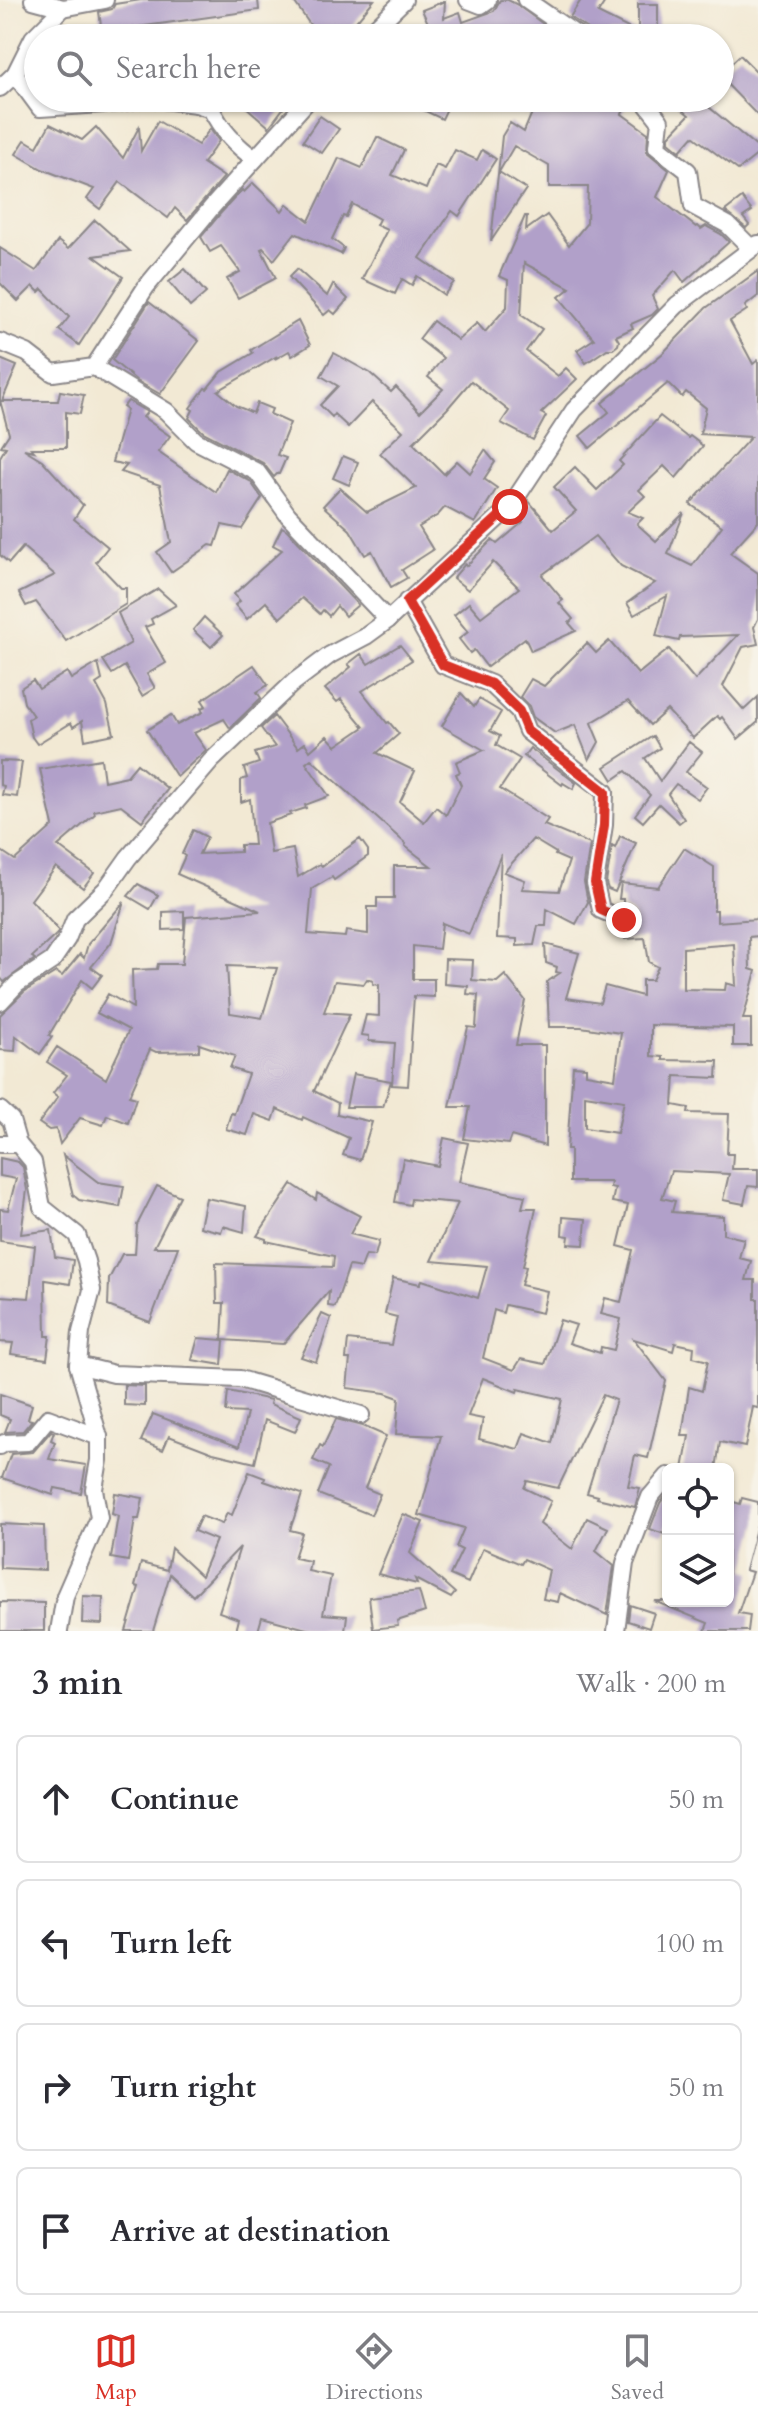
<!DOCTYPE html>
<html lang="en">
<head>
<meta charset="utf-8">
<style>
  :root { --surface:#fff; --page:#f7f7f7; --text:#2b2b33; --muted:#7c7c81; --line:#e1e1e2; --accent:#d93025 }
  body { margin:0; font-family:Cardo,serif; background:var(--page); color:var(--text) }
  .controls { position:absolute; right:24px; bottom:24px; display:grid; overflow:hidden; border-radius:12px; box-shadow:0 2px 6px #0004 }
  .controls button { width:72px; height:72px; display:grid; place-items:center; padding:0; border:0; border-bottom:2px solid var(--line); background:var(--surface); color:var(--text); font:40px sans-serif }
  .stop { position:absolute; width:24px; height:24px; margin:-18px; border:6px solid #d93025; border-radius:50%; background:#fff }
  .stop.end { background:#d93025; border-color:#fff; box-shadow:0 2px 8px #0008 }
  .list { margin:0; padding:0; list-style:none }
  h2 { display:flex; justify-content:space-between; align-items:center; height:104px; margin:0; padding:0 32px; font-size:34px }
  h2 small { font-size:26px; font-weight:400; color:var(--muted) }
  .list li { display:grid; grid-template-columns:52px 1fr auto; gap:24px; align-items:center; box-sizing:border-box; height:128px; margin:0 16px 16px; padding:0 16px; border:2px solid var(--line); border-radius:12px }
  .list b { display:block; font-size:30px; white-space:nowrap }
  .list em { font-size:26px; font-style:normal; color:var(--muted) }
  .icon { flex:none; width:44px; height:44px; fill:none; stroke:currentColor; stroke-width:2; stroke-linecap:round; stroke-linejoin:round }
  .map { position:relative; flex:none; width:758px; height:1631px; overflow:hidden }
  .search { position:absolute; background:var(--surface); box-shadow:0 2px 6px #0004; left:24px; right:24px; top:24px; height:88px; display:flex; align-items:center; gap:20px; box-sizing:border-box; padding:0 28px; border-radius:44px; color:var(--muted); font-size:30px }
  .sheet { height:680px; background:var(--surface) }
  nav { display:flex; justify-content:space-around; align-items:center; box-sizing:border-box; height:112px; border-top:2px solid var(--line); background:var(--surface); font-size:22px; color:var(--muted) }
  nav a { display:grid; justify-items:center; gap:4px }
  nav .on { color:var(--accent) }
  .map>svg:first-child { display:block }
  .building { fill:#b1a0c9; fill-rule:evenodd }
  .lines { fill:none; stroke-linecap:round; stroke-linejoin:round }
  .street-casing { stroke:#8a8688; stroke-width:20 }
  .street { stroke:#fff; stroke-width:16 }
  .route { stroke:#d93025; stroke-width:10 }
</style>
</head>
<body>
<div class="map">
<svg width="758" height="1631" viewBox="0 0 758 1631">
  <rect width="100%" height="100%" fill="#f7f3e8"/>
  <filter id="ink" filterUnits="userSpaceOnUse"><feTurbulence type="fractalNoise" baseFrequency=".0125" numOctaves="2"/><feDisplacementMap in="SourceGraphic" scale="16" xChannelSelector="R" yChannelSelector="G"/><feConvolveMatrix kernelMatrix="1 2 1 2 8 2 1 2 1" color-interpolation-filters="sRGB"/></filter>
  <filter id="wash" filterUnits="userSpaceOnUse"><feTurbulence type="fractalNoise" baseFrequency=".006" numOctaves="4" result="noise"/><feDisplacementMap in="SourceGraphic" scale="32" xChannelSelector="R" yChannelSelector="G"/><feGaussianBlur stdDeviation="1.8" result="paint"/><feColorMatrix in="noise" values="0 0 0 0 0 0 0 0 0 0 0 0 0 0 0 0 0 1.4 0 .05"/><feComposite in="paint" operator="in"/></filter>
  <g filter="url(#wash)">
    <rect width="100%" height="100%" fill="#f2e9d4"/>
    <g id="blocks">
      <!-- building -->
      <g class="building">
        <path d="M141 0H258L259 10 102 32 99 12 112 9 115 4Z"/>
        <path d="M293 0H374L342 38H305L313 29Z"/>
        <path d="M500 0H508L516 4 562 38H399L428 23 422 10 445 1 444 18 460 12 463 22 494 11Z"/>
        <path d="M581 0H606L598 13 638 33V4H658V34L608 33 617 38H592L588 29 570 17Z"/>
        <path d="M740 55 758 73V116L720 77V74Z"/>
        <path d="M236 98H291L269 127Z"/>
        <path d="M398 98H452L442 119Z"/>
        <path d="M538 98H631L622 114 648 133 647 152 669 170 657 197 696 227 698 226 701 229 706 226 721 234 729 242 684 282 675 270 652 296 658 309 652 315 631 324 633 328 616 336 619 341 618 345 613 349H607L586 363 577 350 594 339 559 297 570 288 524 263 521 315 542 329 526 351 558 376 566 368 577 379 541 413 546 416 533 440 501 423 509 411 471 381 447 409 413 443 444 474 457 461 470 473 485 450 495 462 484 479 497 488 475 523 445 507 438 515 419 527 433 550 402 570 407 578 391 587 372 551 365 555 350 530 323 506 340 488 367 512 416 488 380 453 403 431 372 402 348 427 334 414 332 417 320 405 338 386 321 376 334 353 370 373 391 392 396 387 420 412 443 389 428 377 443 358 419 339 433 321 458 340 477 323 485 332 507 307 508 280 499 276 525 216H527L526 230 547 215 569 245 587 223 588 187H549V166L514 146 499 172 526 189 491 241 502 136 510 123 524 132Z"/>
        <path d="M668 98H698L758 148V154L738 170 693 136 680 151 669 142V136L689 115Z"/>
        <path d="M320 116 339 129 322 153 303 141Z"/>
        <path d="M158 121 198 145 210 129 219 141 203 163 224 177 187 220 175 208 168 218 120 182 100 209 87 199 94 189 42 169 16 154 25 140 37 147 50 124 82 140 96 127 123 158 139 127 141 151Z"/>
        <path d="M377 137 404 150 392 175 426 189 436 165 445 169 455 150 477 160 482 150 496 159 459 216 452 211 420 258 454 282 444 295 417 276 412 285 402 279 395 294 362 279 387 230 376 225 379 219 352 204 346 217 343 216 332 239 344 248 341 254 295 233 274 260 263 248 261 249 276 278 238 298 227 279 240 272 221 246 210 252 201 237 220 214 242 190 244 192 253 183 282 211 287 204 309 221 339 158 362 168Z"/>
        <path d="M742 198 752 211 743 217 749 225 746 228 725 211Z"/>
        <path d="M95 220 130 251 94 256 123 277 79 345 59 330 69 317 42 289 39 292 33 286 18 301 0 283V248L36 271 58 241 68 249Z"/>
        <path d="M185 269 206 293 190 307 169 282Z"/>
        <path d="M297 269 327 296 333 284 348 299 335 314 330 310 324 315 289 277Z"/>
        <path d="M758 271V296L745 306 747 310 730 321 753 364 758 360V522L730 553 758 573V619L754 627 758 644 743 647 723 686 744 710 758 697V722L738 739 722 717 720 719 717 716 693 738 667 710 650 725 628 701 591 723 599 742 589 760 575 725 555 733 533 717 529 706 520 697 531 679 544 686 587 643 596 653 609 641 638 674 669 649 695 680 738 635 680 637 679 641 656 636 667 596 634 615 627 603 655 583 621 566 595 536 542 575 563 600 559 603 573 619 569 623 576 631 531 651 525 638 487 667 474 650 470 653 459 639 468 632 454 615 469 603 481 617 519 588 493 562 468 590 453 578 465 564 466 566 492 540 497 544 523 522 517 515 528 500 553 530 576 511 554 487 575 467 597 490 623 465 619 461 660 416 688 438 690 436 703 446 676 478 664 466 639 490 645 496 628 512 643 518 637 524 656 541 684 513 668 554 692 566 722 526 690 504 751 437 700 434 706 408 686 392 682 397 668 383 590 448 580 436 609 412 602 403 662 354 706 308Z"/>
        <path d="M149 302 199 341 160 394 137 381 112 360Z"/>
        <path d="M298 321 310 345 292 356 289 351 275 359 277 356 218 391 236 406 253 413 257 403 272 409 270 414 290 423 277 455 286 458 279 474H277L274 477 263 463 203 432 189 418 193 410 190 408 205 388 207 389 220 373 253 353 251 350Z"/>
        <path d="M0 359 17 366 2 401H58L60 391 84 395 80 414 66 412V448H31L34 451 24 449 42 460 83 505 74 519 108 547 96 562 121 588H126V604L66 641 36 602 26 606 19 593 55 575 23 547 9 563 0 555V457L6 447 1 446 9 434 1 404 0 406Z"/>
        <path d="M128 401 147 412 143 417 170 436 158 452 216 492 227 469 250 481 262 498 242 529 222 525 215 546 210 545 171 572 157 552 171 542 160 485 121 472 127 465 112 462 127 410 123 407Z"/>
        <path d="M343 456 358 462 349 485 333 478Z"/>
        <path d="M282 527 287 530 358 605 345 616 337 606 329 616 323 610 320 614 302 598 280 618 266 602 247 619 235 605 240 601 234 594 282 550 273 545Z"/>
        <path d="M158 589 176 605 151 619 153 624 145 627 166 663 147 674 155 688 142 696 125 666 112 674 103 660 131 643 118 613Z"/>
        <path d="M204 617 223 635 211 647 193 630Z"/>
        <path d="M400 645 412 660 362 691 387 723 389 722 399 734 377 753 415 771 400 802 424 822 436 807 446 815 461 785 456 774 460 772 456 762 484 750 442 726 461 693 474 707 479 699 501 712 490 731 500 736 496 745 520 759 500 789 548 819 544 825 590 844 584 882 588 902 576 924 547 909 546 926H538L534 945 517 946V939L497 938 501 854 469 934 442 923 439 949 413 946V979H434V997L414 996 408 1086 392 1085 395 1043 369 1041V1036L361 1035 366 1015 379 1016V985L373 984V981L367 979 364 984 335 981 324 1012 350 1014 314 1091 338 1103 337 1114 372 1122 360 1160 343 1155 349 1138 303 1117 302 1120 277 1109 273 1121 254 1114 247 1135 226 1129 231 1113 234 1114 248 1074 230 1068 235 1056 199 1044V1051L156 1052 150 1049 129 1096 136 1098 128 1123 107 1115 103 1125 80 1118 60 1144 56 1129 49 1130 39 1123 58 1097 53 1093 67 1075 47 1062 57 1047 106 1079 129 1030 97 1013 108 994 133 1008 132 970 157 969 158 964H182L186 917 260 911 177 874 185 856 182 854 193 830 207 837 199 854 240 852V845H254L250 799 241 802V780L247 778 244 768 259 763 255 753 275 747 261 728 274 716 298 748 305 743 310 751 327 736 336 746 364 727 341 699 337 702 325 689 351 667 348 664 361 654 368 664ZM311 759 406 844 405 846 431 866H394V898H377V907H368V934L346 931 345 937 308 934 312 889 332 877 334 880 368 856V850L360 839 322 866 320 864 298 877 293 849 271 853 267 823 291 815 290 813 306 808 305 805 329 796 306 763ZM533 839 556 853 555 855 569 861 559 891 522 889 525 880 504 872ZM227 966 277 968 262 1018 230 1013Z"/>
        <path d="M98 663 102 680 96 684 107 704 114 734 85 740 82 721 73 727 71 723 37 744 32 737 28 719 33 716 24 703 21 688 33 680 39 689 67 672 71 679Z"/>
        <path d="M254 665 268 685 257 692 261 698 230 728 224 719 194 733 206 750 177 777 147 730 171 715 177 725 203 712 201 708 206 706 202 700Z"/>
        <path d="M653 736 660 748 645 758 660 781 689 742 702 752 686 772 707 787 698 799 676 784 668 794 684 819 679 823 659 804 643 822 635 815 650 795 626 771 613 780 605 767Z"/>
        <path d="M530 748 576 783 573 789 563 783 562 785 524 756Z"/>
        <path d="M101 759 104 781 127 776 137 764 168 789 142 821 121 805 94 811 95 814 58 846 94 873 83 888 56 867 31 900 59 931 57 934 32 957 35 959 4 982 0 977V850L15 860 53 826 40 769Z"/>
        <path d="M0 761 22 762 17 797 2 795 4 786 0 785Z"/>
        <path d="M620 836 636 843 615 892 608 889 606 883 612 846 615 848Z"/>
        <path d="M684 848 714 867V910H717V922L758 919V936L749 937 750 969 756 971 743 1019H751V1046H733V1027L651 1025V1056L663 1057V1060L718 1061 717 1078 675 1076 673 1105 689 1108 688 1113 729 1114 727 1154H733L732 1169H758V1187L748 1186 744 1204 723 1200 729 1174 671 1171 662 1198 675 1201 672 1212 723 1216V1234L744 1239 739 1258 751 1261 746 1280H755V1299H758V1408L753 1407 745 1447 720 1442 716 1469H683L689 1436H682L689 1387 702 1391 708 1361 693 1357 694 1347 675 1343 673 1351 634 1339 666 1381 648 1458 635 1455 628 1486 640 1488 635 1507 597 1498 598 1496 587 1493 616 1400 603 1395 558 1488 527 1481 524 1488 551 1501 540 1524 572 1549 587 1518 608 1528 596 1551 614 1566 607 1615 560 1593 558 1602 543 1599 549 1570 524 1559 521 1564 483 1548 468 1583 450 1575 462 1550 456 1547 464 1528 419 1515 441 1436 396 1434 399 1398 385 1393 347 1388 350 1359H346L348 1340 391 1345 397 1317 385 1314 393 1278 420 1284 422 1280 478 1298 487 1266 431 1261 458 1203 411 1199 410 1205 395 1202 403 1159 438 1166 444 1138 468 1143 459 1182 525 1196 522 1208H536L523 1266 526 1267 521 1285 547 1291 542 1313 505 1305 503 1313 494 1310 483 1358 514 1370 521 1359 545 1364 560 1320 576 1325 569 1343 600 1353 601 1347 614 1350 621 1319 601 1314 605 1298 621 1302 633 1250 618 1246 628 1205 612 1202 615 1188 610 1187 611 1182H570V1149H567L573 1066 586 1067V1074L615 1079 621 1033 581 1027H549L547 982 560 973 556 972 557 967 546 963 545 944 579 953 566 998 600 1003 605 986 642 996V980H652L658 967 649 962 645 938 625 939 624 931 631 928 635 920 632 913 623 908V899H619L621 883 658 887ZM734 944 736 986 726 983 725 990 683 989V948ZM585 1095 624 1101 617 1133 585 1128ZM483 1378 517 1392 518 1389 562 1399 552 1443 524 1433 518 1449 479 1439 483 1419 468 1416Z"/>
        <path d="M138 884 158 895 150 909 128 896Z"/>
        <path d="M124 902 111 943 91 967 102 975 92 988 82 980 49 1035 52 1037 40 1054 16 1036 15 1051 0 1050V1015L24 992 56 972 62 976 80 954 84 958 88 944Z"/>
        <path d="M184 911V929L163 930V912Z"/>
        <path d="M445 959 473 960 472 980 497 982 505 975 525 1000 516 1045H545V1146L511 1136 508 1144 464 1139 470 1107H450L468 1027 476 1028 478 995 467 994 468 986 444 984Z"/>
        <path d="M353 1074 391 1081 383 1107H346Z"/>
        <path d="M63 1155 98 1182 124 1186 120 1207 79 1200 73 1195Z"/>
        <path d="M0 1158 18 1162 23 1167 27 1190 21 1234 51 1230 55 1257 73 1260 70 1284 45 1280 46 1336H50L47 1359 11 1354 13 1343 0 1342V1296L29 1298 35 1246 0 1241V1209L8 1210 16 1179 0 1176Z"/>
        <path d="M292 1184 316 1200 317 1193 360 1216 350 1234 379 1241 375 1256 366 1255 361 1268 349 1266 335 1307 328 1306 329 1291 283 1344 224 1340 222 1365 192 1360 198 1338 222 1340 224 1303H217L216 1263 333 1267 334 1256 266 1241V1239L257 1236Z"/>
        <path d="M157 1186 180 1196 154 1247H178L150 1322 108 1306 109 1279 122 1254H135L137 1225Z"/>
        <path d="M206 1198 246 1206 244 1232 223 1226 221 1232 200 1227Z"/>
        <path d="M563 1217 586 1219 584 1245 568 1244 569 1236 562 1235Z"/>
        <path d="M322 1314 331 1318 316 1362 301 1357Z"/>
        <path d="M124 1385 145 1386V1406L124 1405Z"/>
        <path d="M228 1391 271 1400 270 1404 301 1417 295 1432 265 1420 255 1463 213 1453 169 1436 163 1450 141 1441 153 1414 239 1447 247 1413 226 1412Z"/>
        <path d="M0 1394 32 1405 28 1419 32 1420 23 1431 5 1432 10 1419 0 1415Z"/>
        <path d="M336 1419 363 1426 386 1436 365 1488 380 1494 371 1515 318 1494 329 1467 313 1460 320 1445 323 1447Z"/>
        <path d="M51 1431 54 1432 51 1440 55 1442 49 1459 86 1465 81 1493 55 1488 53 1495 2 1478 11 1454 33 1452Z"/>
        <path d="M249 1472 265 1478 264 1481 302 1494 290 1530 302 1533 294 1558 310 1561 308 1571 331 1576 323 1614 347 1616 345 1631H314L262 1617 258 1631H236L239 1619 219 1612 240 1547 193 1596 170 1574 153 1631H126L139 1587 135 1586 141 1563 167 1570 171 1548 201 1576 216 1540 194 1531 201 1516 222 1524 227 1513 232 1515Z"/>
        <path d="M115 1493 143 1498 139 1519H135L128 1561 111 1558 118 1516 112 1514Z"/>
        <path d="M668 1493V1521L664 1534 650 1529 660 1503Z"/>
        <path d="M742 1498 758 1502V1521L745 1570 752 1572 738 1613 750 1615 748 1631H705L708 1623 654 1601H728V1522L734 1502 740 1504Z"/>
        <path d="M403 1514 423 1522 410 1553 455 1593 451 1598 415 1579 417 1584 378 1574Z"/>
        <path d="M0 1524 44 1526 45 1570 0 1568Z"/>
        <path d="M419 1591 425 1612 397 1621 398 1626 373 1629 369 1597Z"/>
        <path d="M83 1596 103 1597 102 1624 82 1623Z"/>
        <path d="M0 1602 44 1603V1631H0Z"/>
        <path d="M630 1605 654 1613 649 1628 628 1621Z"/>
      </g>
    </g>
  </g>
  <g filter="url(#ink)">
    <use href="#blocks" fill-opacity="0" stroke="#8a8688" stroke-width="2"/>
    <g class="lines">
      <defs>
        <g id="street">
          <path d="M33 0 63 8 105 0"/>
          <path d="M468 0 481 5 488 0"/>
          <path d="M526 0 581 38"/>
          <path d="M365 38 404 0"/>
          <path d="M15 74 33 38 63 8"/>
          <path d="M0 88 15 74 40 108 118 103 147 98 196 104 211 109C221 129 236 146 255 159"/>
          <path d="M642 98 660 121 657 147 688 171 693 206 728 225 751 248"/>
          <path d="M0 342 27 353 53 373 94 367 146 287 212 207 310 98"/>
          <path d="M94 367 166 411 196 441 257 472 288 515 388 620"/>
          <path d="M407 601 443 665 491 684 519 711 527 731 605 792 604 825 595 883 601 910 624 920"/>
          <path d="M0 1002 17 984 52 961 67 939 75 919 106 889 128 858 211 761 294 682 330 655 366 636 388 620 510 507 574 410 677 305 758 244"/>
          <path d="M0 1110 11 1120 18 1144 33 1162 42 1207 77 1235 86 1261 92 1290 81 1332 78 1365 99 1437V1460L94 1489 99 1518 65 1596 59 1631"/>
          <path d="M0 1144H18"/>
          <path d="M78 1365 114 1374 240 1379 361 1415"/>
          <path d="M0 1446 4 1443 28 1442 48 1418 99 1437"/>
          <path d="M616 1631 625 1563 650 1497 668 1476"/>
        </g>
      </defs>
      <!-- street casing -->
      <use href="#street" class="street-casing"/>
      <!-- street -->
      <use href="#street" class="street"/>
    </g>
  </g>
  <g class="lines" filter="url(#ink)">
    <!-- route -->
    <path class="route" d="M510 507 407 601 443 665 491 684 519 711 527 731 605 792 604 825 595 883 601 910 624 920"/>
  </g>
</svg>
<div class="controls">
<button><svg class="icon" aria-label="locate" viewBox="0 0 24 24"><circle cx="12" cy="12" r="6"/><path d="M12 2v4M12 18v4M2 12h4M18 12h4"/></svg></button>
<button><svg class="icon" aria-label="layers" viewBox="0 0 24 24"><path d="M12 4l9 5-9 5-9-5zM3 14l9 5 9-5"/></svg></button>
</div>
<div class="stop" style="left:510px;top:507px"></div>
<div class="stop end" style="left:624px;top:920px"></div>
<div class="search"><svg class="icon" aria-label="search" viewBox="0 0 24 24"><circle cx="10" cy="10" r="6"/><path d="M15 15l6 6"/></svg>Search here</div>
</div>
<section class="sheet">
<h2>3 min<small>Walk · 200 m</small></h2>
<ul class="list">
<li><svg class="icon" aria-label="ahead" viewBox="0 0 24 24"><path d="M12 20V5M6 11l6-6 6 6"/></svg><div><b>Continue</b></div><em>50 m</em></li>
<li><svg class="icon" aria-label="left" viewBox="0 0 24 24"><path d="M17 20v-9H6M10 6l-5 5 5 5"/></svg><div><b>Turn left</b></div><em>100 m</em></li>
<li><svg class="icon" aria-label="right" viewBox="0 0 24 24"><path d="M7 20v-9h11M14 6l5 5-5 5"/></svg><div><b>Turn right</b></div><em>50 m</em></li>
<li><svg class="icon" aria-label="arrive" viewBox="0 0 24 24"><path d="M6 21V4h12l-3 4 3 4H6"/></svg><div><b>Arrive at destination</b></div></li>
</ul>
</section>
<nav>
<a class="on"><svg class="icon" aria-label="map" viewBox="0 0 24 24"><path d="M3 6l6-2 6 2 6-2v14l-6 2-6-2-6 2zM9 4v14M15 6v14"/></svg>Map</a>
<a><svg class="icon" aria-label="directions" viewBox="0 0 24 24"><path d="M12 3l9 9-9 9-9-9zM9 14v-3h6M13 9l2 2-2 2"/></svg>Directions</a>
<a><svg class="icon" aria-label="saved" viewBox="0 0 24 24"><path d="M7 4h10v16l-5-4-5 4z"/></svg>Saved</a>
</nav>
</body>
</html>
